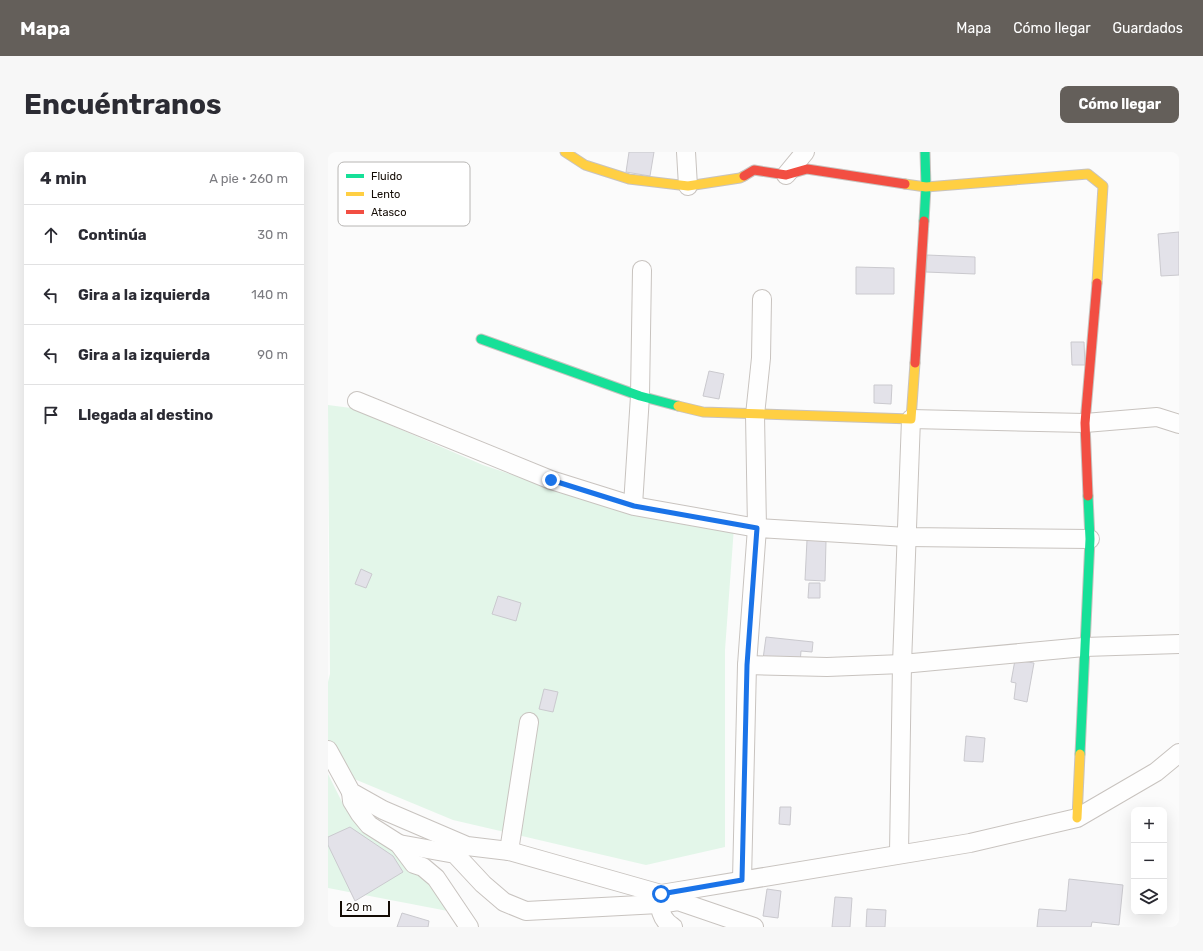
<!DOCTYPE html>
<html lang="es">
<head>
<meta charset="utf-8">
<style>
  :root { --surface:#fff; --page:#f7f7f7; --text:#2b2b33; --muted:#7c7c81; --line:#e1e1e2; --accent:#645f5a }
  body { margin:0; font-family:Rubik,sans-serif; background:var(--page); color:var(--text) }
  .controls { position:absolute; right:12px; bottom:12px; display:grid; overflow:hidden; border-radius:8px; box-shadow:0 4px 16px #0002 }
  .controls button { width:36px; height:36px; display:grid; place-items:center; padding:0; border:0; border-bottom:1px solid var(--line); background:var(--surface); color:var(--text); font:20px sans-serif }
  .scale { position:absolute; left:12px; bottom:10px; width:50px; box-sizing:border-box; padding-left:4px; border:2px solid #130b04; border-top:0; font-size:11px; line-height:14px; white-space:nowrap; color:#130b04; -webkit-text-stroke:3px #fff; paint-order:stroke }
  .stop { position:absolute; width:12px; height:12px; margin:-9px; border:3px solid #1a73e8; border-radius:50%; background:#fff }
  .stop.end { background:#1a73e8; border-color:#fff; box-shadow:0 1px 4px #0008 }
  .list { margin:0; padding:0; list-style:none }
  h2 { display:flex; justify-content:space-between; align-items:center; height:52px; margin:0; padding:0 16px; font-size:17px }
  h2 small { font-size:13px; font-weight:400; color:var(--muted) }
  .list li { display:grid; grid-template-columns:26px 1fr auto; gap:12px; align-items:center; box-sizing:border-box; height:60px; padding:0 16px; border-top:1px solid var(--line) }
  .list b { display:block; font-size:15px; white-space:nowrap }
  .list em { font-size:13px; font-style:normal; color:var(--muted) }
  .icon { flex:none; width:22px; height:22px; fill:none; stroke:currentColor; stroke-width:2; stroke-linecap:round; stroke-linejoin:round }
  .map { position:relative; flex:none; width:851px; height:775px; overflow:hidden; border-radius:8px }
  header { display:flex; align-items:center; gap:24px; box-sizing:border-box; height:56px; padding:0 20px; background:var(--accent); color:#fff }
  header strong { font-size:19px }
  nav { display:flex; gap:22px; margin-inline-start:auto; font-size:14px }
  .intro { display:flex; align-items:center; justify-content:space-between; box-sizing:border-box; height:96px; padding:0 24px }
  h1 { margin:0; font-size:28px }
  .button { padding:10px 18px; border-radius:8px; background:var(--accent); color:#fff; font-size:14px; font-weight:700 }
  main { display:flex; gap:24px; padding:0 24px }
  aside { flex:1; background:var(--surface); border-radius:8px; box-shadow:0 4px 16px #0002 }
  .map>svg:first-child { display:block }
  .green { fill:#e3f6e9 }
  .building { fill:#e3e2e9; stroke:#cac9ce }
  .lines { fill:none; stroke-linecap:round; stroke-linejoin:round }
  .street-casing { stroke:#c8c3bf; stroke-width:20 }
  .fast-casing { stroke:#c8c3bf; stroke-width:11 }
  .slow-casing { stroke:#c8c3bf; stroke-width:11 }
  .jam-casing { stroke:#c8c3bf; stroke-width:11 }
  .street { stroke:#fefefe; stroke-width:18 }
  .fast { stroke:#16e098; stroke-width:9 }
  .slow { stroke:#ffcf43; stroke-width:9 }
  .jam { stroke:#f24e42; stroke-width:9 }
  .route { stroke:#1a73e8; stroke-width:5 }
  .key { fill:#fff; stroke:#b8b6b4; stroke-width:1 }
  .key-label { font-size:11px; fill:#130b04 }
</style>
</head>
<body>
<header>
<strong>Mapa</strong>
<nav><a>Mapa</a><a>Cómo llegar</a><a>Guardados</a></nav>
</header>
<div class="intro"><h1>Encuéntranos</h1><a class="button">Cómo llegar</a></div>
<main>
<aside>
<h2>4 min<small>A pie · 260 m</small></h2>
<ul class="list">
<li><svg class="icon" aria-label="ahead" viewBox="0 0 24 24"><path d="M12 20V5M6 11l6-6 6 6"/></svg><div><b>Continúa</b></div><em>30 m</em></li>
<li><svg class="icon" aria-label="left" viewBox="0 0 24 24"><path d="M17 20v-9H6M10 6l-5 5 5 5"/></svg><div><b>Gira a la izquierda</b></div><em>140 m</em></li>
<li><svg class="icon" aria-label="left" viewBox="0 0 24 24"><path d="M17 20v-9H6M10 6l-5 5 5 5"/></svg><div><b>Gira a la izquierda</b></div><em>90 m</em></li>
<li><svg class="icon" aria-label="arrive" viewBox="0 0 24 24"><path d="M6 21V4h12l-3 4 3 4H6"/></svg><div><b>Llegada al destino</b></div></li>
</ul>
</aside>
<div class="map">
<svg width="851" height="775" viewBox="0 0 851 775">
  <rect width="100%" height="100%" fill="#fbfbfb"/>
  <!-- green -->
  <g class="green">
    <path d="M0 253 23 256 155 313 301 361 406 375 397 498V695L318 713 125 668 19 624 0 589V530L2 522Z"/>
    <path d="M0 622 18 658 34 680 71 702 93 722 125 760 0 736Z"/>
  </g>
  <!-- building -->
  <g class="building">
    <path d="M301 0H326L322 24 298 20Z"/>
    <path d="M851 80V123L833 124 830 82Z"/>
    <path d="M599 103 647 105V122L598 120Z"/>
    <path d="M528 115 566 116V142H528Z"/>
    <path d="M743 190H756L757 213H744Z"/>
    <path d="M381 219 396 222 391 247 375 244Z"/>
    <path d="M546 233H564L563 252 546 251Z"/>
    <path d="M479 388 498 389 497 429 477 428Z"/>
    <path d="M33 417 44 422 38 436 27 432Z"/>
    <path d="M481 431H492V446H480Z"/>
    <path d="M170 444 193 451 188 469 164 462Z"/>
    <path d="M438 485 485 490 484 500 473 499 472 511 435 507Z"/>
    <path d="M687 508 706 511 699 550 686 547 688 531 683 530Z"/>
    <path d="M216 537 230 540 225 560 211 557Z"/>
    <path d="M638 584 657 586 655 610 636 609Z"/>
    <path d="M452 655H463L462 673 451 672Z"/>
    <path d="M22 675 65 704 75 720 27 749 0 693V685Z"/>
    <path d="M836 723H838L837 747H836Z"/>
    <path d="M741 727 795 733 791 773 764 770 763 775H709L711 757 738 759Z"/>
    <path d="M439 737 453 739 450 766 435 764Z"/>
    <path d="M507 745 524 746 522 775H504Z"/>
    <path d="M539 757 558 758 557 775H538Z"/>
    <path d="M74 761 101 769 100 775H69Z"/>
  </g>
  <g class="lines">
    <defs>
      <g id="street">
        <path d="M358 0 360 34"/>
        <path d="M458 23 477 0"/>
        <path d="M29 249 223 328 306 354 429 376 427 263 433 206 434 147"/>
        <path d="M305 353 312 244 314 118"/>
        <path d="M419 513 499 515 574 512 756 495 851 492"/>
        <path d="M0 598 23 640 55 658 139 694 181 699 333 742"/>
        <path d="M23 640 24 649 32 662 41 673 71 692 86 712 95 715 108 726 141 775"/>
        <path d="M71 692 127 702 155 732 176 750 198 759 331 752 350 749 426 775"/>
        <path d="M181 699 201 570"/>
        <path d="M571 701 574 512 583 267 757 271 829 265 851 272"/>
        <path d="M414 728 419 513 429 376 579 385 762 387"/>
        <path d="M345 775C333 768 330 755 333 742L642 691 749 666 828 620 851 601"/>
      </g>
      <g id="fast">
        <path d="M596 69 598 35 597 0"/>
        <path d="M153 187 312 244 350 254"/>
        <path d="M752 602 762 387 760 344"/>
      </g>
      <g id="slow">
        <path d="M237 0 257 13 301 27 360 34 412 26 416 24"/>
        <path d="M577 32 598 35 760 22 775 34 769 131"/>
        <path d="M350 254 375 260 583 267 587 211"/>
        <path d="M749 666 752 602"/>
      </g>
      <g id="jam">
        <path d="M416 24 426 18 458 23 479 17 577 32"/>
        <path d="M587 211 596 69"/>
        <path d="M760 344 757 271 769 131"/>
      </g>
    </defs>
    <!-- street casing -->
    <use href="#street" class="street-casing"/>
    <!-- fast casing -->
    <use href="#fast" class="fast-casing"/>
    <!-- slow casing -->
    <use href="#slow" class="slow-casing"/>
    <!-- jam casing -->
    <use href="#jam" class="jam-casing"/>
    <!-- street -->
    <use href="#street" class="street"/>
    <!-- fast -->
    <use href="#fast" class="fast"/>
    <!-- slow -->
    <use href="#slow" class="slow"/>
    <!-- jam -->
    <use href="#jam" class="jam"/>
  </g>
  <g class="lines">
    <!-- route -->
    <path class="route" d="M223 328 306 354 429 376 419 513 414 728 333 742"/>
  </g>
  <!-- legend -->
  <rect x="10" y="10" width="132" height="64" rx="6" class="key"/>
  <rect x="18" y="22" width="18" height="4" fill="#16e098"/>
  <rect x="18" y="40" width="18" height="4" fill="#ffcf43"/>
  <rect x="18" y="58" width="18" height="4" fill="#f24e42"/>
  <g class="key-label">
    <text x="43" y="28">Fluido</text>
    <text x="43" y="46">Lento</text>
    <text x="43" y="64">Atasco</text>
  </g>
</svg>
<div class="controls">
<button>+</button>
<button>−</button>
<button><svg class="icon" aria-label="layers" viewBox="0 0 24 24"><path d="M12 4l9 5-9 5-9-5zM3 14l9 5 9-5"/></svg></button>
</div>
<div class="scale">20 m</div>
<div class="stop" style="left:333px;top:742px"></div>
<div class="stop end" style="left:223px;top:328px"></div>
</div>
</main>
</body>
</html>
